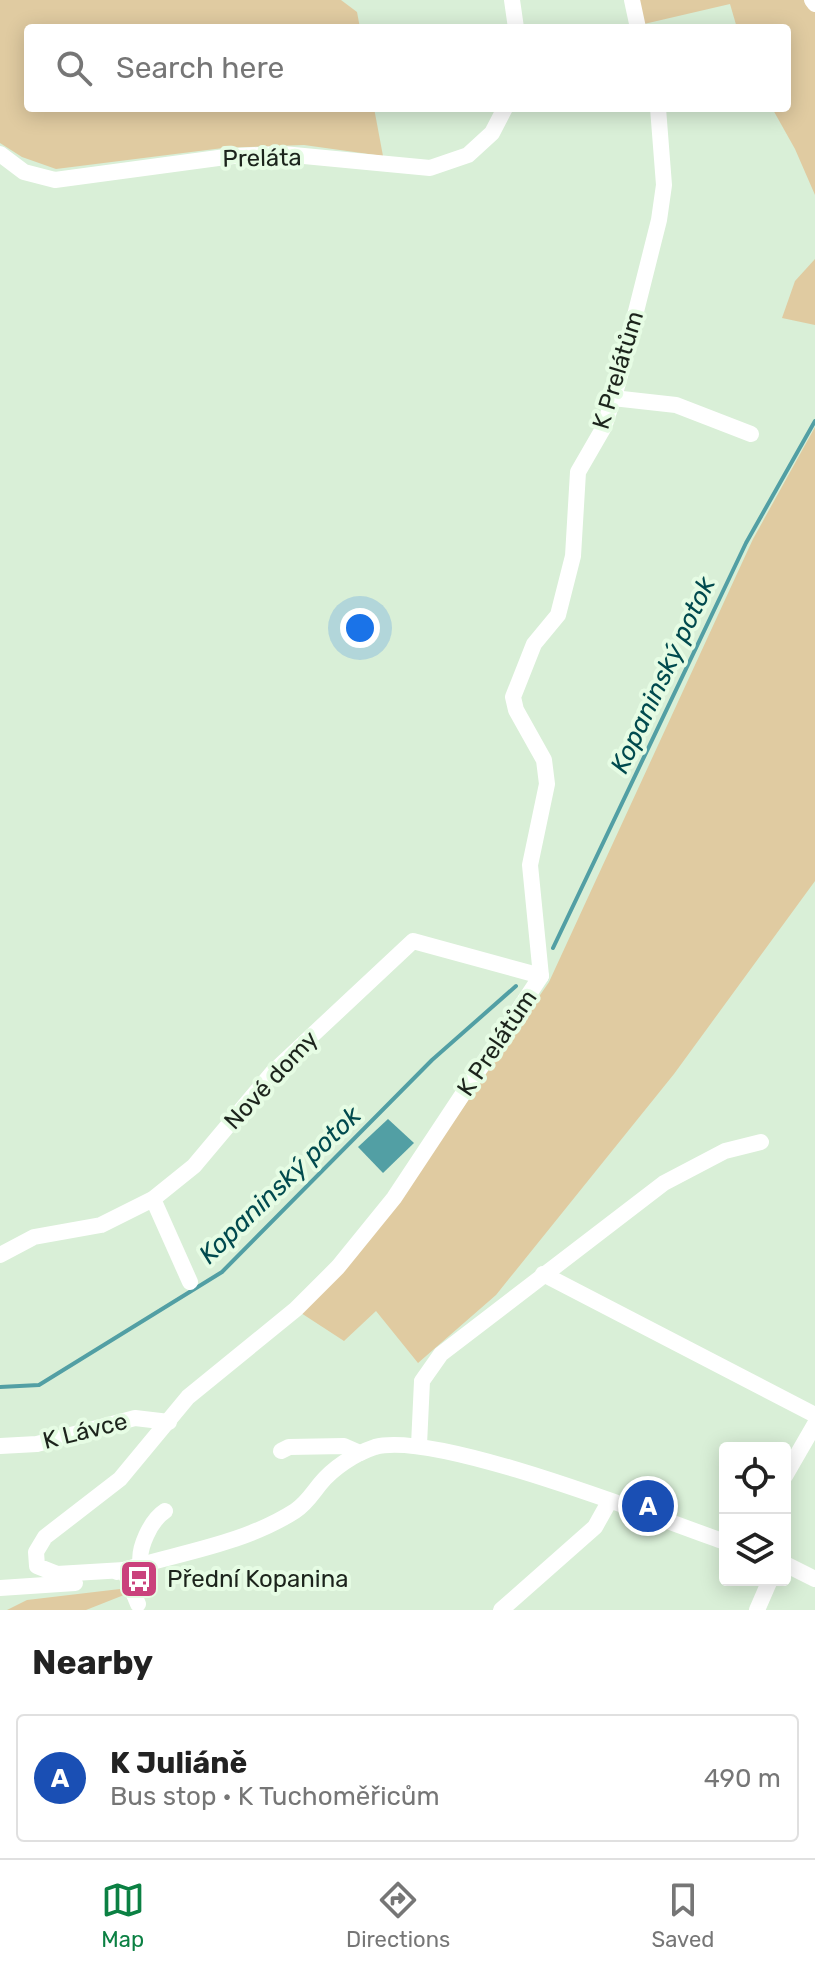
<!DOCTYPE html>
<html lang="en">
<head>
<meta charset="utf-8">
<style>
  :root { --surface:#fff; --page:#f6f6f6; --text:#222; --muted:#767676; --line:#e0e0e0; --accent:#0b8043 }
  body { margin:0; font-family:Rubik,sans-serif; background:var(--page); color:var(--text) }
  .controls { position:absolute; right:24px; bottom:24px; display:grid; overflow:hidden; border-radius:8px; box-shadow:0 4px 20px #0003 }
  .controls button { width:72px; height:72px; display:grid; place-items:center; padding:0; border:0; border-bottom:2px solid var(--line); background:var(--surface); color:var(--text); font:40px sans-serif }
  .you { position:absolute; left:360px; top:628px; width:28px; height:28px; margin:-20px; border:6px solid #fff; border-radius:50%; background:#1a73e8; box-shadow:0 0 0 12px #1a73e833 }
  .badge { display:grid; place-items:center; width:52px; height:52px; border-radius:50%; background:var(--accent); color:#fff; font-size:26px; font-weight:700 }
  .pin { position:absolute; translate:-50% -50%; border:4px solid #fff; box-shadow:0 2px 8px #0006 }
  .list { margin:0; padding:0; list-style:none }
  h2 { display:flex; justify-content:space-between; align-items:center; height:104px; margin:0; padding:0 32px; font-size:34px }
  h2 small { font-size:26px; font-weight:400; color:var(--muted) }
  .list li { display:grid; grid-template-columns:52px 1fr auto; gap:24px; align-items:center; box-sizing:border-box; height:128px; margin:0 16px 16px; padding:0 16px; border:2px solid var(--line); border-radius:8px }
  .list b { display:block; font-size:30px; white-space:nowrap }
  .list p { margin:0; font-size:26px; white-space:nowrap; color:var(--muted) }
  .list em { font-size:26px; font-style:normal; color:var(--muted) }
  .icon { flex:none; width:44px; height:44px; fill:none; stroke:currentColor; stroke-width:2; stroke-linecap:round; stroke-linejoin:round }
  .map { position:relative; flex:none; width:815px; height:1610px; overflow:hidden }
  .search { position:absolute; background:var(--surface); box-shadow:0 4px 20px #0003; left:24px; right:24px; top:24px; height:88px; display:flex; align-items:center; gap:20px; box-sizing:border-box; padding:0 28px; border-radius:8px; color:var(--muted); font-size:30px }
  .sheet { height:248px; background:var(--surface) }
  nav { display:flex; justify-content:space-around; align-items:center; box-sizing:border-box; height:112px; border-top:2px solid var(--line); background:var(--surface); font-size:22px; color:var(--muted) }
  nav a { display:grid; justify-items:center; gap:4px }
  nav .on { color:var(--accent) }
  .map>svg:first-child { display:block }
  .green { fill:#e0cba1 }
  .water { fill:#529fa4 }
  .lines { fill:none; stroke-linecap:round; stroke-linejoin:round }
  .stream { stroke:#529fa4; stroke-width:4 }
  .minor { stroke:#fff; stroke-width:16 }
  .labels { text-anchor:middle; dominant-baseline:central; stroke-width:8; stroke-linejoin:round; paint-order:stroke }
  .street-label { font-size:24px; fill:#1c241c; stroke:#e6fce4 }
  .poi-label { font-size:24px; fill:#1c241c; stroke:#e6fce4; text-anchor:start }
  .water-label { font-size:26px; font-style:italic; fill:#004a4e; stroke:#e6fce4 }
</style>
</head>
<body>
<div class="map">
<svg width="815" height="1610" viewBox="0 0 815 1610">
  <rect width="100%" height="100%" fill="#d9efd7"/>
  <!-- green -->
  <g class="green">
    <path d="M0 0H341L357 12 360 28H28V108H374L383 156 304 145 223 148 56 169 22 157 0 143Z"/>
    <path d="M639 0H815V195L795 149 772 108H787V28H737L730 4 644 24Z"/>
    <path d="M815 259V325L782 318 795 281Z"/>
    <path d="M815 427V881L674 1074 496 1295 418 1363 376 1311 344 1341 301 1313 399 1201 549 982 753 539Z"/>
    <path d="M120 1589 124 1595 86 1610H7L27 1600Z"/>
  </g>
  <!-- water -->
  <path class="water" d="M388 1119 414 1143 383 1173 358 1147Z"/>
  <g class="lines">
    <!-- stream -->
    <g class="stream">
      <path d="M553 948 746 543 815 421"/>
      <path d="M0 1387 39 1385 222 1272 432 1060 516 986"/>
    </g>
    <!-- minor -->
    <g class="minor">
      <path d="M512 0 516 28"/>
      <path d="M632 0 638 28"/>
      <path d="M812 0 815 4"/>
      <path d="M0 154 24 172 55 180 233 156 283 154 430 168 468 155 492 133 505 108"/>
      <path d="M613 398 676 405 751 434"/>
      <path d="M153 1199 190 1282"/>
      <path d="M0 1255 34 1237 101 1225 153 1199 194 1166 273 1072 413 941 541 976"/>
      <path d="M543 1274 815 1415"/>
      <path d="M419 1445 422 1381 441 1354 664 1183 725 1151 761 1142"/>
      <path d="M0 1446 37 1444 135 1418 169 1422"/>
      <path d="M281 1451 289 1447 344 1446 360 1453"/>
      <path d="M785 1476 815 1424"/>
      <path d="M785 1564 815 1579"/>
      <path d="M141 1565C137 1549 151 1520 165 1511"/>
      <path d="M124 1570 57 1574 37 1566 36 1552 45 1537 120 1479 188 1397 296 1309 338 1267 394 1198 541 976 530 865 547 784 544 760 516 710 513 697 534 644 558 615 573 556 578 472 604 427 618 383 659 220 664 185 658 108"/>
      <path d="M124 1570 138 1604"/>
      <path d="M117 1572C176 1553 242 1545 295 1511 306 1504 312 1494 320 1484 333 1468 354 1454 375 1447 435 1430 657 1518 725 1542"/>
      <path d="M0 1588 75 1583"/>
      <path d="M501 1610 595 1527 609 1502"/>
      <path d="M757 1610 770 1580"/>
    </g>
  </g>
  <!-- icons -->
  <defs>
    <symbol id="bus-square" viewBox="-11 -11 22 22"><rect x="-9" y="-9" width="18" height="18" rx="4" fill="#ca427c" stroke="#e6fce4"/><path d="M-5-6H5V4H4V6H2V4H-2V6H-4V4H-5ZM-3.5-4V0h7V-4ZM-3.5 1.2v1.5H-2V1.2ZM2 1.2v1.5H3.5V1.2Z" fill="#fff"/></symbol>
  </defs>
  <g fill-rule="evenodd">
    <use href="#bus-square" x="117" y="1557" width="44" height="44"/>
  </g>
  <g class="labels">
    <!-- street labels -->
    <g class="street-label">
      <text transform="translate(262 158) rotate(-1)">Preláta</text>
      <text transform="translate(618 370) rotate(-73)">K Prelátům</text>
      <text transform="translate(497 1043) rotate(-56)">K Prelátům</text>
      <text transform="translate(271 1080) rotate(-47)">Nové domy</text>
      <text transform="translate(85 1431) rotate(-14)">K Lávce</text>
    </g>
    <!-- poi labels -->
    <g class="poi-label">
      <text x="167" y="1579">Přední Kopanina</text>
    </g>
    <!-- water labels -->
    <g class="water-label">
      <text transform="translate(663 675) rotate(-65)">Kopaninský potok</text>
      <text transform="translate(280 1185) rotate(-44)">Kopaninský potok</text>
    </g>
  </g>
</svg>
<div class="controls">
<button><svg class="icon" aria-label="locate" viewBox="0 0 24 24"><circle cx="12" cy="12" r="6"/><path d="M12 2v4M12 18v4M2 12h4M18 12h4"/></svg></button>
<button><svg class="icon" aria-label="layers" viewBox="0 0 24 24"><path d="M12 4l9 5-9 5-9-5zM3 14l9 5 9-5"/></svg></button>
</div>
<div class="you"></div>
<div class="pin badge" style="left:648px;top:1506px;background:#1a4fb4">A</div>
<div class="search"><svg class="icon" aria-label="search" viewBox="0 0 24 24"><circle cx="10" cy="10" r="6"/><path d="M15 15l6 6"/></svg>Search here</div>
</div>
<section class="sheet">
<h2>Nearby<small></small></h2>
<ul class="list">
<li><span class="badge" style="background:#1a4fb4">A</span><div><b>K Juliáně</b><p>Bus stop · K Tuchoměřicům</p></div><em>490 m</em></li>
</ul>
</section>
<nav>
<a class="on"><svg class="icon" aria-label="map" viewBox="0 0 24 24"><path d="M3 6l6-2 6 2 6-2v14l-6 2-6-2-6 2zM9 4v14M15 6v14"/></svg>Map</a>
<a><svg class="icon" aria-label="directions" viewBox="0 0 24 24"><path d="M12 3l9 9-9 9-9-9zM9 14v-3h6M13 9l2 2-2 2"/></svg>Directions</a>
<a><svg class="icon" aria-label="saved" viewBox="0 0 24 24"><path d="M7 4h10v16l-5-4-5 4z"/></svg>Saved</a>
</nav>
</body>
</html>
